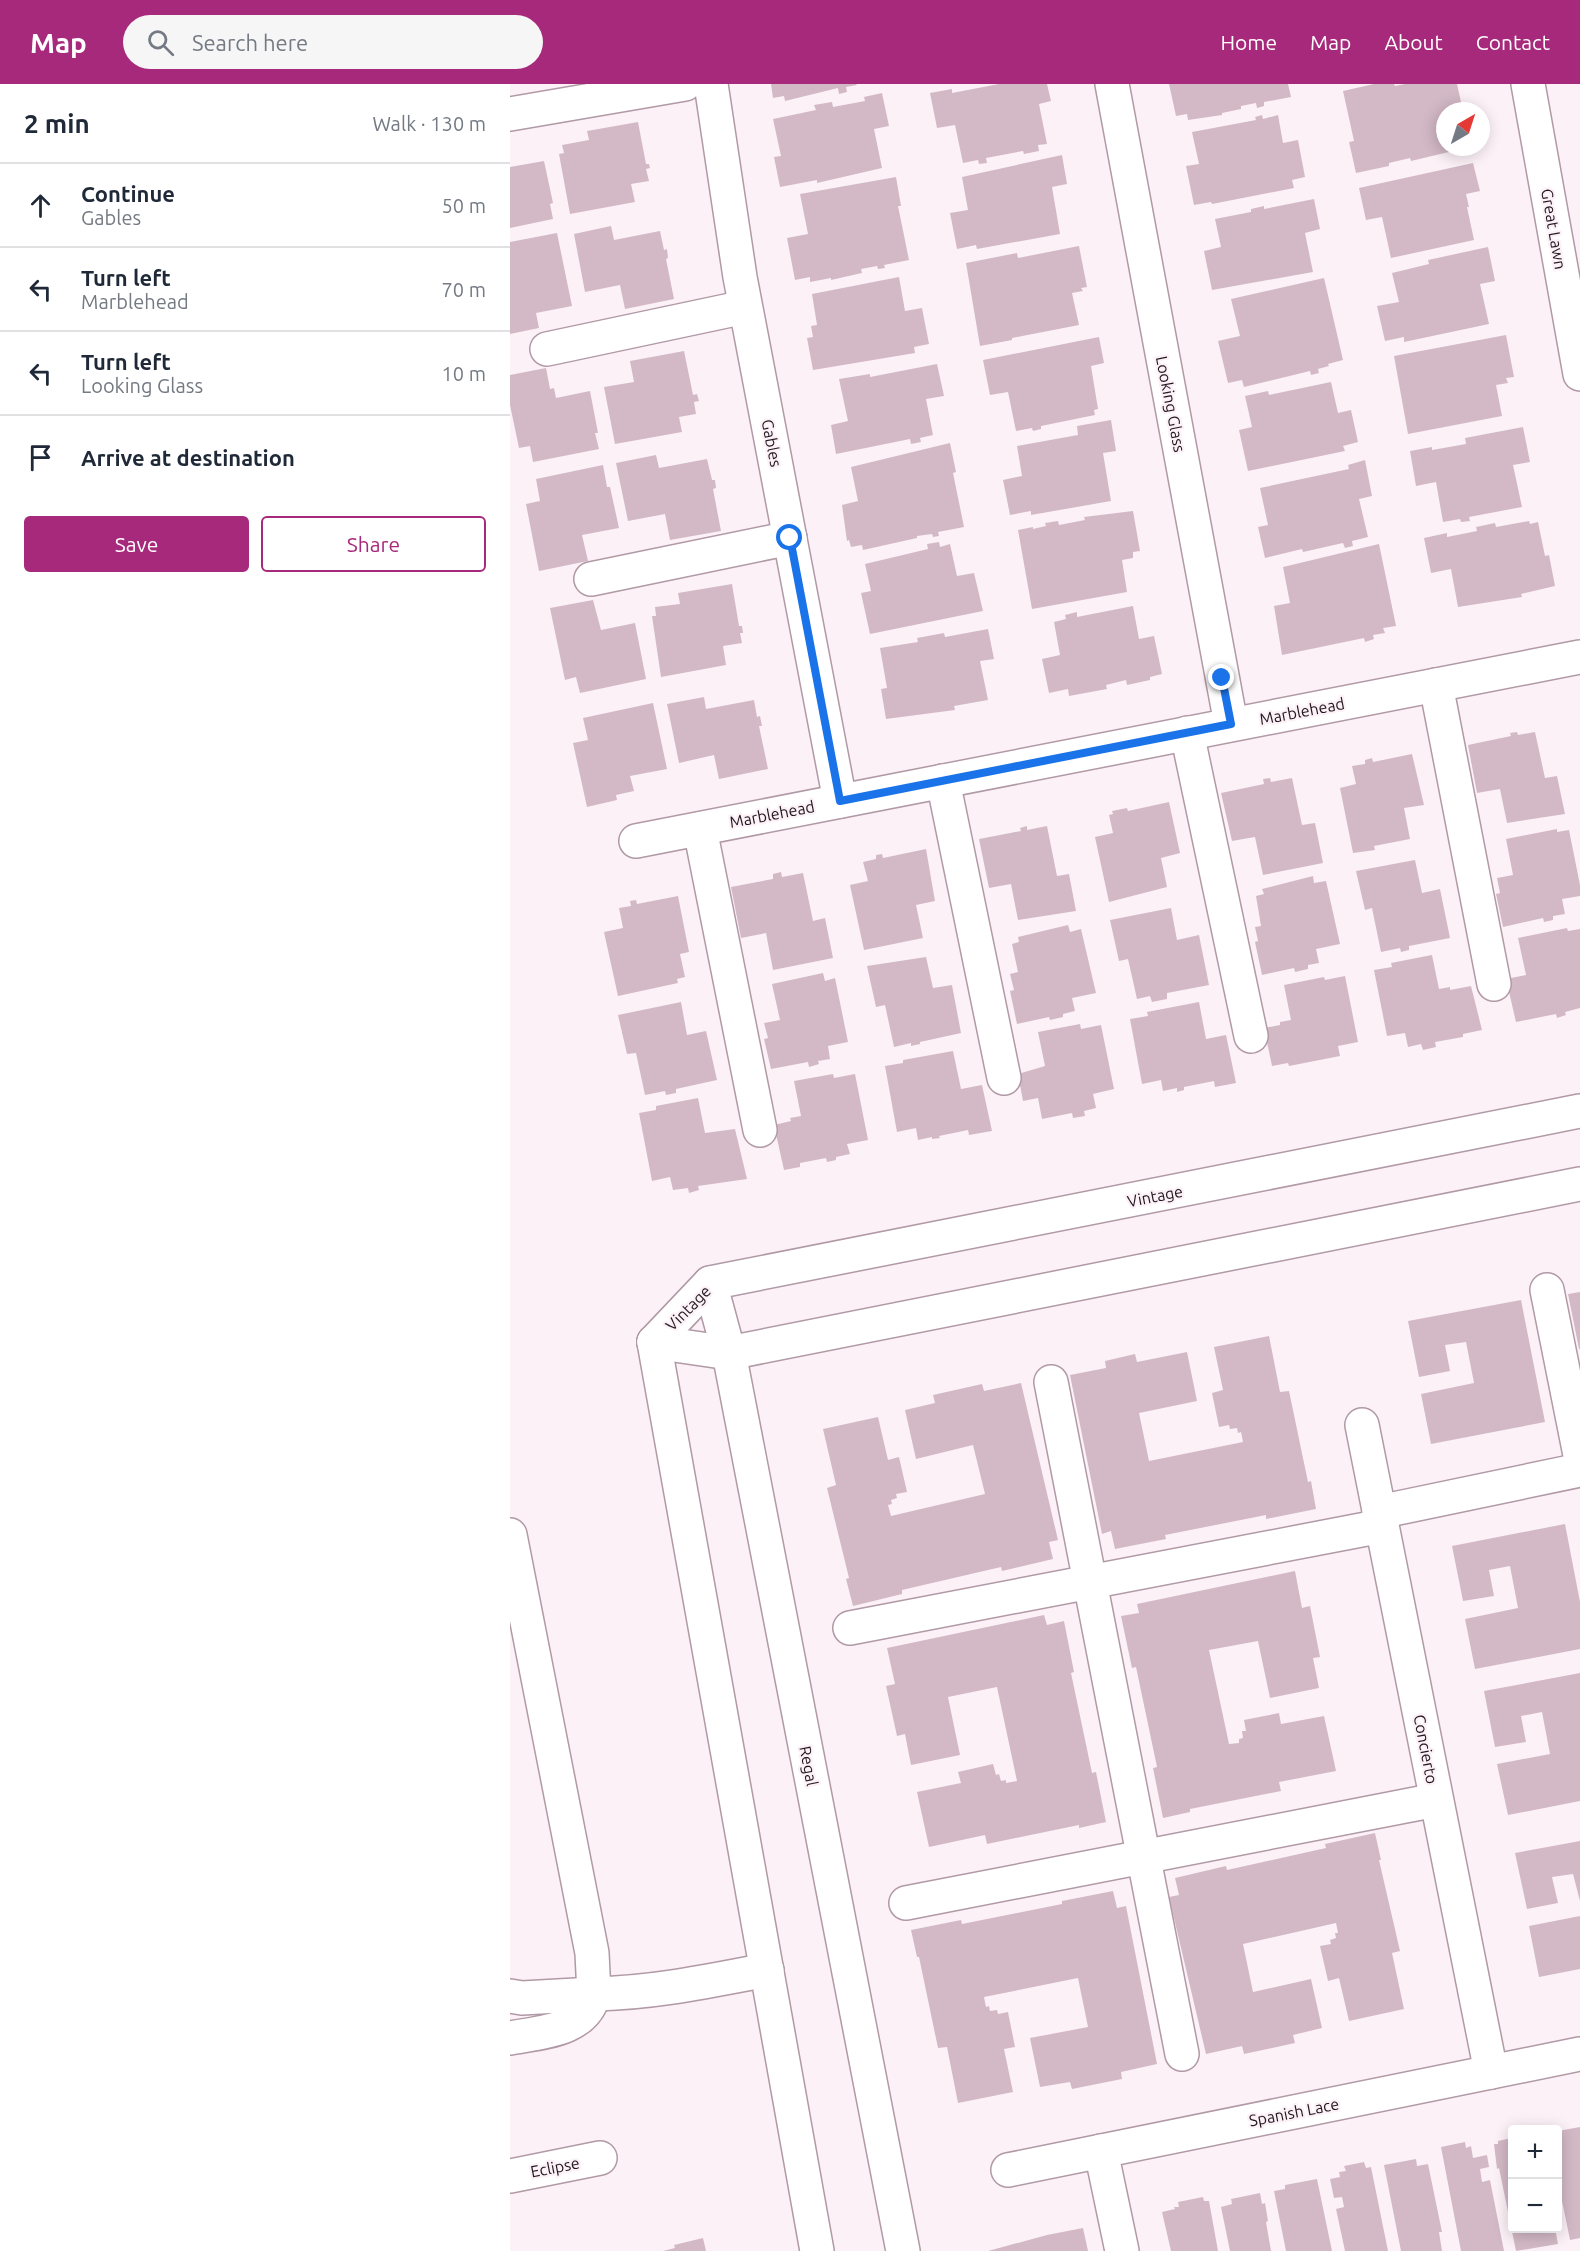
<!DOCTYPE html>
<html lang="en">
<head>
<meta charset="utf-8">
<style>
  :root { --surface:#fff; --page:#f6f6f7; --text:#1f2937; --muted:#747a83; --line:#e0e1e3; --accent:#a6297b }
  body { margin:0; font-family:Ubuntu,sans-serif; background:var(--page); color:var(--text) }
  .controls { position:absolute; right:18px; bottom:18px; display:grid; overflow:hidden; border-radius:6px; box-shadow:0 3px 15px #0003 }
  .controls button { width:54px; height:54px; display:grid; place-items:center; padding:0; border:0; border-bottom:2px solid var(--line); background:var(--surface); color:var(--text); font:30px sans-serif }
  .compass { position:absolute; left:926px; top:18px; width:54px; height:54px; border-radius:50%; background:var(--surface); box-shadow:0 3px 15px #0003; rotate:39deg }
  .stop { position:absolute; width:18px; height:18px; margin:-14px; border:4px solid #1a73e8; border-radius:50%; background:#fff }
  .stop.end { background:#1a73e8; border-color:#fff; box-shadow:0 2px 6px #0008 }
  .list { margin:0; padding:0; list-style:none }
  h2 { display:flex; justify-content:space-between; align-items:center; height:78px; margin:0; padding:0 24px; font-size:26px }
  h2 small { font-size:20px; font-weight:400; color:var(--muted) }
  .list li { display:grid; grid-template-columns:39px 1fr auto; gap:18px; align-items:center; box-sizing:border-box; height:84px; padding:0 24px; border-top:2px solid var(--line) }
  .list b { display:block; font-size:22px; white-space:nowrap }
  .list p { margin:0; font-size:20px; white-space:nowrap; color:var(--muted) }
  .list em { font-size:20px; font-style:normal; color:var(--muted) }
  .actions { display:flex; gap:12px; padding:18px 24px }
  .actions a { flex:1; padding:14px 0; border:2px solid var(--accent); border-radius:6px; text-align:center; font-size:21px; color:var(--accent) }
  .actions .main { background:var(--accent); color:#fff }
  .icon { flex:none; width:33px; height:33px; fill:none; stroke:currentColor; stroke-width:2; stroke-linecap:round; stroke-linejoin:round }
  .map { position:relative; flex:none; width:1070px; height:2167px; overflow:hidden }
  header { display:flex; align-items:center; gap:36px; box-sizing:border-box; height:84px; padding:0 30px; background:var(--accent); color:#fff }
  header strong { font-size:28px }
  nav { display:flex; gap:33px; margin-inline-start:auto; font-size:21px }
  .search { width:420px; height:54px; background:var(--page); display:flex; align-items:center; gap:15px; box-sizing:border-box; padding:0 21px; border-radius:33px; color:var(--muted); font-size:22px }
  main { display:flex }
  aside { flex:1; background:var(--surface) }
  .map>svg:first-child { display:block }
  .building { fill:#d3b9c6 }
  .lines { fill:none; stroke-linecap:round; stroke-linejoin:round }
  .minor-casing { stroke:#b199a6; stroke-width:36 }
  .minor { stroke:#fff; stroke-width:33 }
  .route { stroke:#1a73e8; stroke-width:8 }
  .labels { text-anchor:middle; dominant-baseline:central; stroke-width:4.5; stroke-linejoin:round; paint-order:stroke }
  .street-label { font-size:16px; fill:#20171c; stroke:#fcf1f7 }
</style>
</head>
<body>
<header>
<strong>Map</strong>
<div class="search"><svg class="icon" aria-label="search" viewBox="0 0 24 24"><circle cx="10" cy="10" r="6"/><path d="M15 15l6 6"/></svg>Search here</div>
<nav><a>Home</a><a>Map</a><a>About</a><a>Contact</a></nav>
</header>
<main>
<aside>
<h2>2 min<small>Walk · 130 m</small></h2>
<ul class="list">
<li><svg class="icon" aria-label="ahead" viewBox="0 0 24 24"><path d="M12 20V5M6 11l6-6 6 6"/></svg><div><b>Continue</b><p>Gables</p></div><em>50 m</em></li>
<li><svg class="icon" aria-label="left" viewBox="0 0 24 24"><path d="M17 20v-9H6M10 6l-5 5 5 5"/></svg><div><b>Turn left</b><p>Marblehead</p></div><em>70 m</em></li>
<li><svg class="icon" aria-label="left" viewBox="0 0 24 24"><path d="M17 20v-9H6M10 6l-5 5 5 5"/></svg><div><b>Turn left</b><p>Looking Glass</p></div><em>10 m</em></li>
<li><svg class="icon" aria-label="arrive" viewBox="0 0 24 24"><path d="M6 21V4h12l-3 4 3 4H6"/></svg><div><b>Arrive at destination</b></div></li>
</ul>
<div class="actions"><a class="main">Save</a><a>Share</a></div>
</aside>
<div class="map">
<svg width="1070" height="2167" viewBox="0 0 1070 2167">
  <rect width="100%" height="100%" fill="#fcf1f7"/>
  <!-- building -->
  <g class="building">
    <path d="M261 0H346L347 1 336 3 337 8 329 10 328 4 275 17 274 12 263 14Z"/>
    <path d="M489 0H537L541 17 529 20 537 60 528 61 529 67 514 70 513 67 476 74 477 79 469 80 468 76 453 79 445 41 427 44 420 9 442 5V9Z"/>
    <path d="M659 0H778L781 13 754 18V22L747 24 746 19 731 22V25L712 29V31L678 36 677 30 666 32Z"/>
    <path d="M864 0H884L885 2 895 0H947L953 27H935V63H942L943 67 901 77 900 74 879 79V82L846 89 839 58 844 57 833 7Z"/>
    <path d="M372 9 379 42 364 45 372 84 307 99V96L270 103 264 73 271 72 263 35 306 26 304 21 322 18 323 23 355 17 354 13Z"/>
    <path d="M752 31 753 35 768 31 773 59 788 56 795 93 782 96 784 104 702 120 701 118 684 121 676 82 689 80 682 48 746 36 745 33Z"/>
    <path d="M128 38 136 80H139L140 84 136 85 139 97 121 100 125 118 60 130 49 70 54 69 52 61 79 56 77 47Z"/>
    <path d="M552 71 557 100 542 103 550 150 467 165 466 161 447 165 440 129 458 126 452 93Z"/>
    <path d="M34 77 43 119 40 120 43 135 0 144V83Z"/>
    <path d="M963 79 970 107 956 110 959 123H957L964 156 881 174 872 133 856 136 849 104Z"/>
    <path d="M386 93 391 122H388L399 176 374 181 375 184 368 185 367 182 351 185 352 189 321 196V194L300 198V193L285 196 277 154 298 150 290 110Z"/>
    <path d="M804 115 810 145 795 149 803 188 702 206 694 167 711 163 705 135 741 128V125L754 122V125Z"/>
    <path d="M101 142 104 156 150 147 154 166 157 165 158 174 156 175 164 215 115 225 110 201 75 208 64 150Z"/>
    <path d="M47 149 62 222 26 229 29 244 0 250V158Z"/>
    <path d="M569 162 577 203 571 204 573 207 562 209 569 241 502 254V256L470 262 456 179 507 169 508 174Z"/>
    <path d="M978 163 985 197 970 200 979 240 894 258V253L875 257 867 222 889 218 882 189 919 180 918 176Z"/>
    <path d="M389 193 395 227 412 224 419 260 404 263 405 269 303 286 297 254 303 253 301 242 307 241 302 210Z"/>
    <path d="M814 194 833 276 818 280 819 282 808 285 809 289 801 291 800 287 734 303 732 296 718 299 708 257 730 252 721 215Z"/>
    <path d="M996 251 1004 293 996 294 998 299 986 301 992 332 898 350 884 272Z"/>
    <path d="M589 253 594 279 581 282 588 325 584 326 585 331 531 342V345L523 347 522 344 506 347 498 308 480 311 473 276Z"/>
    <path d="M174 267 183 311 187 310 189 317 184 318 186 330 169 333 172 348 105 360 94 303 124 298 120 277Z"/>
    <path d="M427 280 434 312 416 315 423 351 410 354 411 358 401 360 400 355 326 370 321 341 338 337 329 295 360 290V293Z"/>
    <path d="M36 284 40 305 44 304 46 314 80 307 88 349H85L89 365 23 378 20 362 9 364 0 321V291Z"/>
    <path d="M821 298 828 329 841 326 848 358 833 362 835 367 738 387 729 346 742 343 735 312 758 307 759 311Z"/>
    <path d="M601 336 606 367 593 369 601 417 521 431V427L500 431 493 396 512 392 507 362 568 351 567 342Z"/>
    <path d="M1013 343 1020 378 1003 381 1012 423 959 433 960 437 951 438 950 435 933 438 926 398 906 402 900 367 922 363V366L956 360 955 354Z"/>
    <path d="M440 359 446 388 443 389 454 443 428 448 429 452 423 453 422 450 407 452V454L353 466 352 461 341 463 339 456 337 457 332 421 348 417 341 383Z"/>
    <path d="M146 371 149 384 197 375 202 396H205L206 404 203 405 211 447 160 456 155 430 118 437 106 379Z"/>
    <path d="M855 376 862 412 849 415 858 453 842 457 843 462 835 464 833 459 793 468 792 465 755 474 748 443 758 441 750 404 839 385 838 381Z"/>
    <path d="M93 381 97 403H100L109 444 72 451 78 477 29 487 16 420 30 417 26 395Z"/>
    <path d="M623 427 630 467 623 468V474L612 476 617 508 522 525 508 446 523 443V445L536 442 535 439 548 437 549 441 575 436 574 433Z"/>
    <path d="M1019 437 1020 440 1028 438 1035 472 1039 471 1045 502 1011 510 1012 513 948 523 941 485 921 489 914 454 937 449V453L967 447 966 443 985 439 986 443Z"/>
    <path d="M429 458 430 463 440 460 447 492 464 489 473 527 360 550 351 509 361 507 355 480 418 465 417 460Z"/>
    <path d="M869 460 886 542 873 544 875 549 863 551 864 555 855 558 854 554 772 571 764 522 780 519 773 483Z"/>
    <path d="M222 500 229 542H232L233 549H230L232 559 213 562 216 581 151 593 142 532H146L145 523 170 520 168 509Z"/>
    <path d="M83 516 91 546 125 539 136 595 70 609 66 593 55 596 40 524Z"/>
    <path d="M623 522 629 555 644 552 652 590 640 593V596L617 601 616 596 596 601 597 605 559 612 558 605 539 609 532 575 550 571 544 538 556 535 555 531 567 528V533Z"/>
    <path d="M478 545 484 575 470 577 478 616 444 622 445 626 376 635 371 605 377 604 370 564 408 558 407 554 434 549 435 553Z"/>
    <path d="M194 613 196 625 244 616 247 633 250 632 252 642H249L258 685 209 695 204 671 169 679 157 620Z"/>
    <path d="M143 619 157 685 120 692 124 707 106 711 107 716 77 723 63 659 78 656 73 634Z"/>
    <path d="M1007 648 1008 651 1025 648 1035 694 1047 692 1055 730 997 739 990 705 967 709 958 661 1001 652 1000 649Z"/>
    <path d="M902 670 914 721 894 724 900 755 864 762 865 766 843 769 830 704 846 700 842 682 855 680V676L862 674 863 678Z"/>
    <path d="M760 694 761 698 782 694 792 741 805 739 813 779 753 791 745 753 722 757 711 709 754 700 753 695Z"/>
    <path d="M659 718 670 769 651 774 657 803 599 818 585 753 603 749 599 731 603 730 602 727 617 724 618 727Z"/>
    <path d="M517 742V746L537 742 547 792 559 790 566 827 508 836 501 800 479 804 469 755 511 747 510 744Z"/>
    <path d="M1047 745V748L1059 746 1070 801V812L1052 815 1055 830 1043 832V836L1034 838 1033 834 993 843 986 810 990 809 987 794 1003 791 996 755Z"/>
    <path d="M416 765 425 817 406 821 413 854 354 866 340 801 358 797 353 778 366 775V771L372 770 373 774Z"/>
    <path d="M905 776 912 809 930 805 940 854 899 862V866L891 868 890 864 871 868 862 824 855 826 846 787Z"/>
    <path d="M271 788 272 793 293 789 303 837 315 834 323 874 263 886 256 849 231 854 221 803 263 795V790Z"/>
    <path d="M803 792 804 799 816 797 830 860 806 865 809 879 798 881V885L785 888 784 884 752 891 745 858 748 857 745 843 751 842 746 812 754 810 752 805Z"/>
    <path d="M168 812 179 868 170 870 175 893 167 895 168 899 108 912 94 848 113 844 109 824 121 822 120 817 126 816 127 820Z"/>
    <path d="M661 824 667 856 689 851 699 901 657 909V915L642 918 640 912 627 915 618 875 609 877 600 836Z"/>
    <path d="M558 841 560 848 571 845 586 909 562 914 565 927 553 930V933L540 936 539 933 507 940 500 907 504 906 500 890 508 888 502 860 509 858 508 853Z"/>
    <path d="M1057 844 1058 847 1070 845V924L1055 928 1056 931 1047 934 1046 930 1006 938 996 895 1016 891 1008 854Z"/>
    <path d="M922 871 929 905 940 903V906L961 902 972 946 953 950V953L925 958 926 963 913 966 911 960 898 963 895 949 877 952 864 886 882 883 881 879Z"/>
    <path d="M416 873 423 904 442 901 451 949 410 958V960L401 962V959L384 963 375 921 366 923 357 882Z"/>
    <path d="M313 889 315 897 325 894 338 958 318 962 320 975 308 977 309 980 299 983 298 978 261 985 254 955 258 954 254 939 270 936 262 900Z"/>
    <path d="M835 892 848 958 828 962 830 972 779 982 778 979 762 982 754 944 770 941V938L781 936 774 901 814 893 815 896Z"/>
    <path d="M171 918 177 951 196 947 207 996 166 1005V1009L156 1011 155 1007 135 1011 126 969 117 970 108 931Z"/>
    <path d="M689 918 696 955 716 951 726 999 705 1003 704 997 674 1003V1006L667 1008V1004L653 1007 651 996 632 1000 620 935 638 932 637 928Z"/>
    <path d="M570 940 571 945 591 941 604 1005 583 1010 586 1024 574 1027 575 1032 563 1034 562 1029 532 1035 528 1014 513 1017 508 990 535 982 528 948Z"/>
    <path d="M443 967 451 1005 472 1001 482 1047 459 1051 458 1046 429 1052 430 1054 422 1055V1053L408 1056 406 1044 387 1048 375 982 393 979V976Z"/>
    <path d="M323 990 324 994 345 990 358 1056 337 1060 340 1070 326 1073V1076L317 1078 316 1074 290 1079V1083L274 1086 264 1041 281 1037 280 1034 291 1032 284 997Z"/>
    <path d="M188 1014 195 1049 225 1045 237 1095 188 1102 189 1106 179 1109 178 1104 163 1106 160 1093 142 1097 129 1029 146 1026V1022Z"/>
    <path d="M1070 1208V1265H1069L1058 1210Z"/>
    <path d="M1011 1216 1035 1338 921 1360 911 1310 964 1299 956 1258 935 1261 940 1287 909 1293 898 1237Z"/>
    <path d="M759 1252 770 1308 779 1307 798 1398 801 1397 806 1425 756 1435V1431L655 1451 656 1455 605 1465 601 1447 592 1450 560 1291 596 1284 595 1277 625 1270 627 1278 677 1268 687 1317 629 1329 639 1377 733 1358 731 1348 728 1349 727 1344 720 1345 719 1341 709 1343 702 1309 713 1306 704 1263Z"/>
    <path d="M511 1299 548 1456 539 1458 543 1475 492 1487 491 1483 392 1506V1510L343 1522 336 1495 339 1494 317 1404 326 1401 313 1345 368 1333 378 1376 389 1373 397 1408 386 1410 387 1414 381 1416 382 1420 378 1421 381 1432 475 1410 463 1361 406 1375 395 1326 425 1319 423 1311 472 1300 474 1307Z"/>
    <path d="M1055 1440 1070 1518V1565L965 1585 955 1535 1008 1524 1000 1482 979 1486 984 1512 953 1517 942 1462Z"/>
    <path d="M785 1487 792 1524 800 1522 810 1573 803 1574 809 1604 760 1614 748 1557 699 1566 719 1660 729 1659V1655L733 1654 732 1647H736L734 1636 769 1629 771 1640 814 1632 826 1687 769 1698 771 1707 680 1725V1728L653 1734 643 1684 647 1683 626 1583 622 1584 611 1532 629 1529 627 1520Z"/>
    <path d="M534 1531 537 1541 554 1537 564 1588 561 1589 582 1689 586 1688 596 1738 569 1744V1741L477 1760 475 1751 419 1763 407 1708 451 1699 448 1688 483 1680 486 1691 489 1690 491 1697 496 1696V1699L507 1697 487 1603 438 1613 450 1671 401 1681 395 1650 387 1652 376 1602 385 1600 377 1564Z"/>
    <path d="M1070 1589V1717L998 1731 987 1680 1040 1670 1032 1628 1011 1632 1016 1658 985 1663 974 1607Z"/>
    <path d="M865 1749 871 1776H869L890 1867 882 1869 894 1925 839 1937 829 1894 818 1897 810 1862 821 1860 820 1856 826 1854 825 1849H828L826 1839 733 1860 743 1908 801 1895 812 1944 783 1951 785 1959 734 1970 732 1962 696 1970 659 1813 669 1811 665 1794 716 1782 717 1786 816 1764 815 1760Z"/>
    <path d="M1070 1757V1817L1063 1790 1042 1793 1048 1819 1017 1825 1005 1769Z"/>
    <path d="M603 1807 607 1824 616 1822 647 1980 611 1988 612 1995 562 2005 560 1998 530 2003 520 1954 578 1943 568 1894 474 1913 476 1923 479 1922 480 1927 487 1926 488 1930 498 1928 505 1963 494 1965 503 2008 448 2019 437 1963 428 1964 409 1873H407L401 1846 451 1836 452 1840 552 1820V1817Z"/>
    <path d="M1070 1832V1885L1029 1893 1019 1842Z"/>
    <path d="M1070 2043V2154L1060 2156 1048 2097V2047Z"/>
    <path d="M1002 2054V2144H1045L1048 2160 1006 2167 989 2084 987 2085 984 2060H988V2057Z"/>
    <path d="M955 2058 956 2064 961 2062 963 2074 977 2071 979 2083 970 2085 972 2098 980 2096 994 2167H951L931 2063Z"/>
    <path d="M906 2075 907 2082 918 2080 932 2148H929L932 2167H891L874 2081Z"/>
    <path d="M854 2078 856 2084 861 2083 878 2167H835L826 2125 834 2123 832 2113 824 2114 820 2095 830 2093 829 2088 836 2087 834 2082Z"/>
    <path d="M807 2095 822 2167H776L764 2107 775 2105V2101Z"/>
    <path d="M750 2109 752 2120 755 2119 758 2137 756 2138 761 2167H720L711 2123 722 2120 721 2115Z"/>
    <path d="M693 2113 694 2117H699L708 2167H661L652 2128 665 2125 664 2123H669L668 2118Z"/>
    <path d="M573 2144 578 2167H478L537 2151Z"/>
    <path d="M193 2154 196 2167H153L165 2164 164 2161Z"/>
  </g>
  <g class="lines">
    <defs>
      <g id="minor">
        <path d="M201 0 230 193 330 717"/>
        <path d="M602 0 721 640"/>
        <path d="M1018 0 1070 290"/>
        <path d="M0 30 175 0"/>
        <path d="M37 265 235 223"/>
        <path d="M81 495 280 454"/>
        <path d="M926 601 984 900"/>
        <path d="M677 649 741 952"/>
        <path d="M433 697 494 994"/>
        <path d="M190 745 250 1046"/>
        <path d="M126 757 1070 573"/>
        <path d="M200 1199 219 1269 393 2167"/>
        <path d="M1037 1206 1070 1371"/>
        <path d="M144 1258 200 1199 1070 1027"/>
        <path d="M144 1258 219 1269 1070 1100"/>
        <path d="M144 1258 307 2167"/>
        <path d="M541 1298 672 1970"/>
        <path d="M852 1341 981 1988"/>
        <path d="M869 1428 1070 1386"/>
        <path d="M0 1451 82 1869 84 1910C143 1909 199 1897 257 1886"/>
        <path d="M340 1544 872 1442"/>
        <path d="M396 1819 926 1716"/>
        <path d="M0 1912 12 1914 84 1910C75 1947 32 1948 0 1954"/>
        <path d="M591 2067 612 2167"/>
        <path d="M498 2086 1070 1970"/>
        <path d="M0 2092 90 2074"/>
      </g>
    </defs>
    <!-- minor casing -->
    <use href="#minor" class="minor-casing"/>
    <!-- minor -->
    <use href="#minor" class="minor"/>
  </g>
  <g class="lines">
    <!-- route -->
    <path class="route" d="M280 454 330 717 721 640 712 594"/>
  </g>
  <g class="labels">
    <!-- street labels -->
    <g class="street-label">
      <text transform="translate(1044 145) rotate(80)">Great Lawn</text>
      <text transform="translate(661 320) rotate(79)">Looking Glass</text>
      <text transform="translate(262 359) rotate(79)">Gables</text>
      <text transform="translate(792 627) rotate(-11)">Marblehead</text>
      <text transform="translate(262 730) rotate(-11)">Marblehead</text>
      <text transform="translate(645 1112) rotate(-11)">Vintage</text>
      <text transform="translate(178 1224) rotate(-45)">Vintage</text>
      <text transform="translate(916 1665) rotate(79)">Concierto</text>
      <text transform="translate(299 1682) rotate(79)">Regal</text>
      <text transform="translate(784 2028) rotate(-11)">Spanish Lace</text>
      <text transform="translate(45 2083) rotate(-11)">Eclipse</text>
    </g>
  </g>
</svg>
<div class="controls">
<button>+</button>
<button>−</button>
</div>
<svg class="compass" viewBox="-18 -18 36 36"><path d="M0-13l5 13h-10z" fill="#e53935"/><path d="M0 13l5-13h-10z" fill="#747a83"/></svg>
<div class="stop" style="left:280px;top:454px"></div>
<div class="stop end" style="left:712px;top:594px"></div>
</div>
</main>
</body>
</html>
